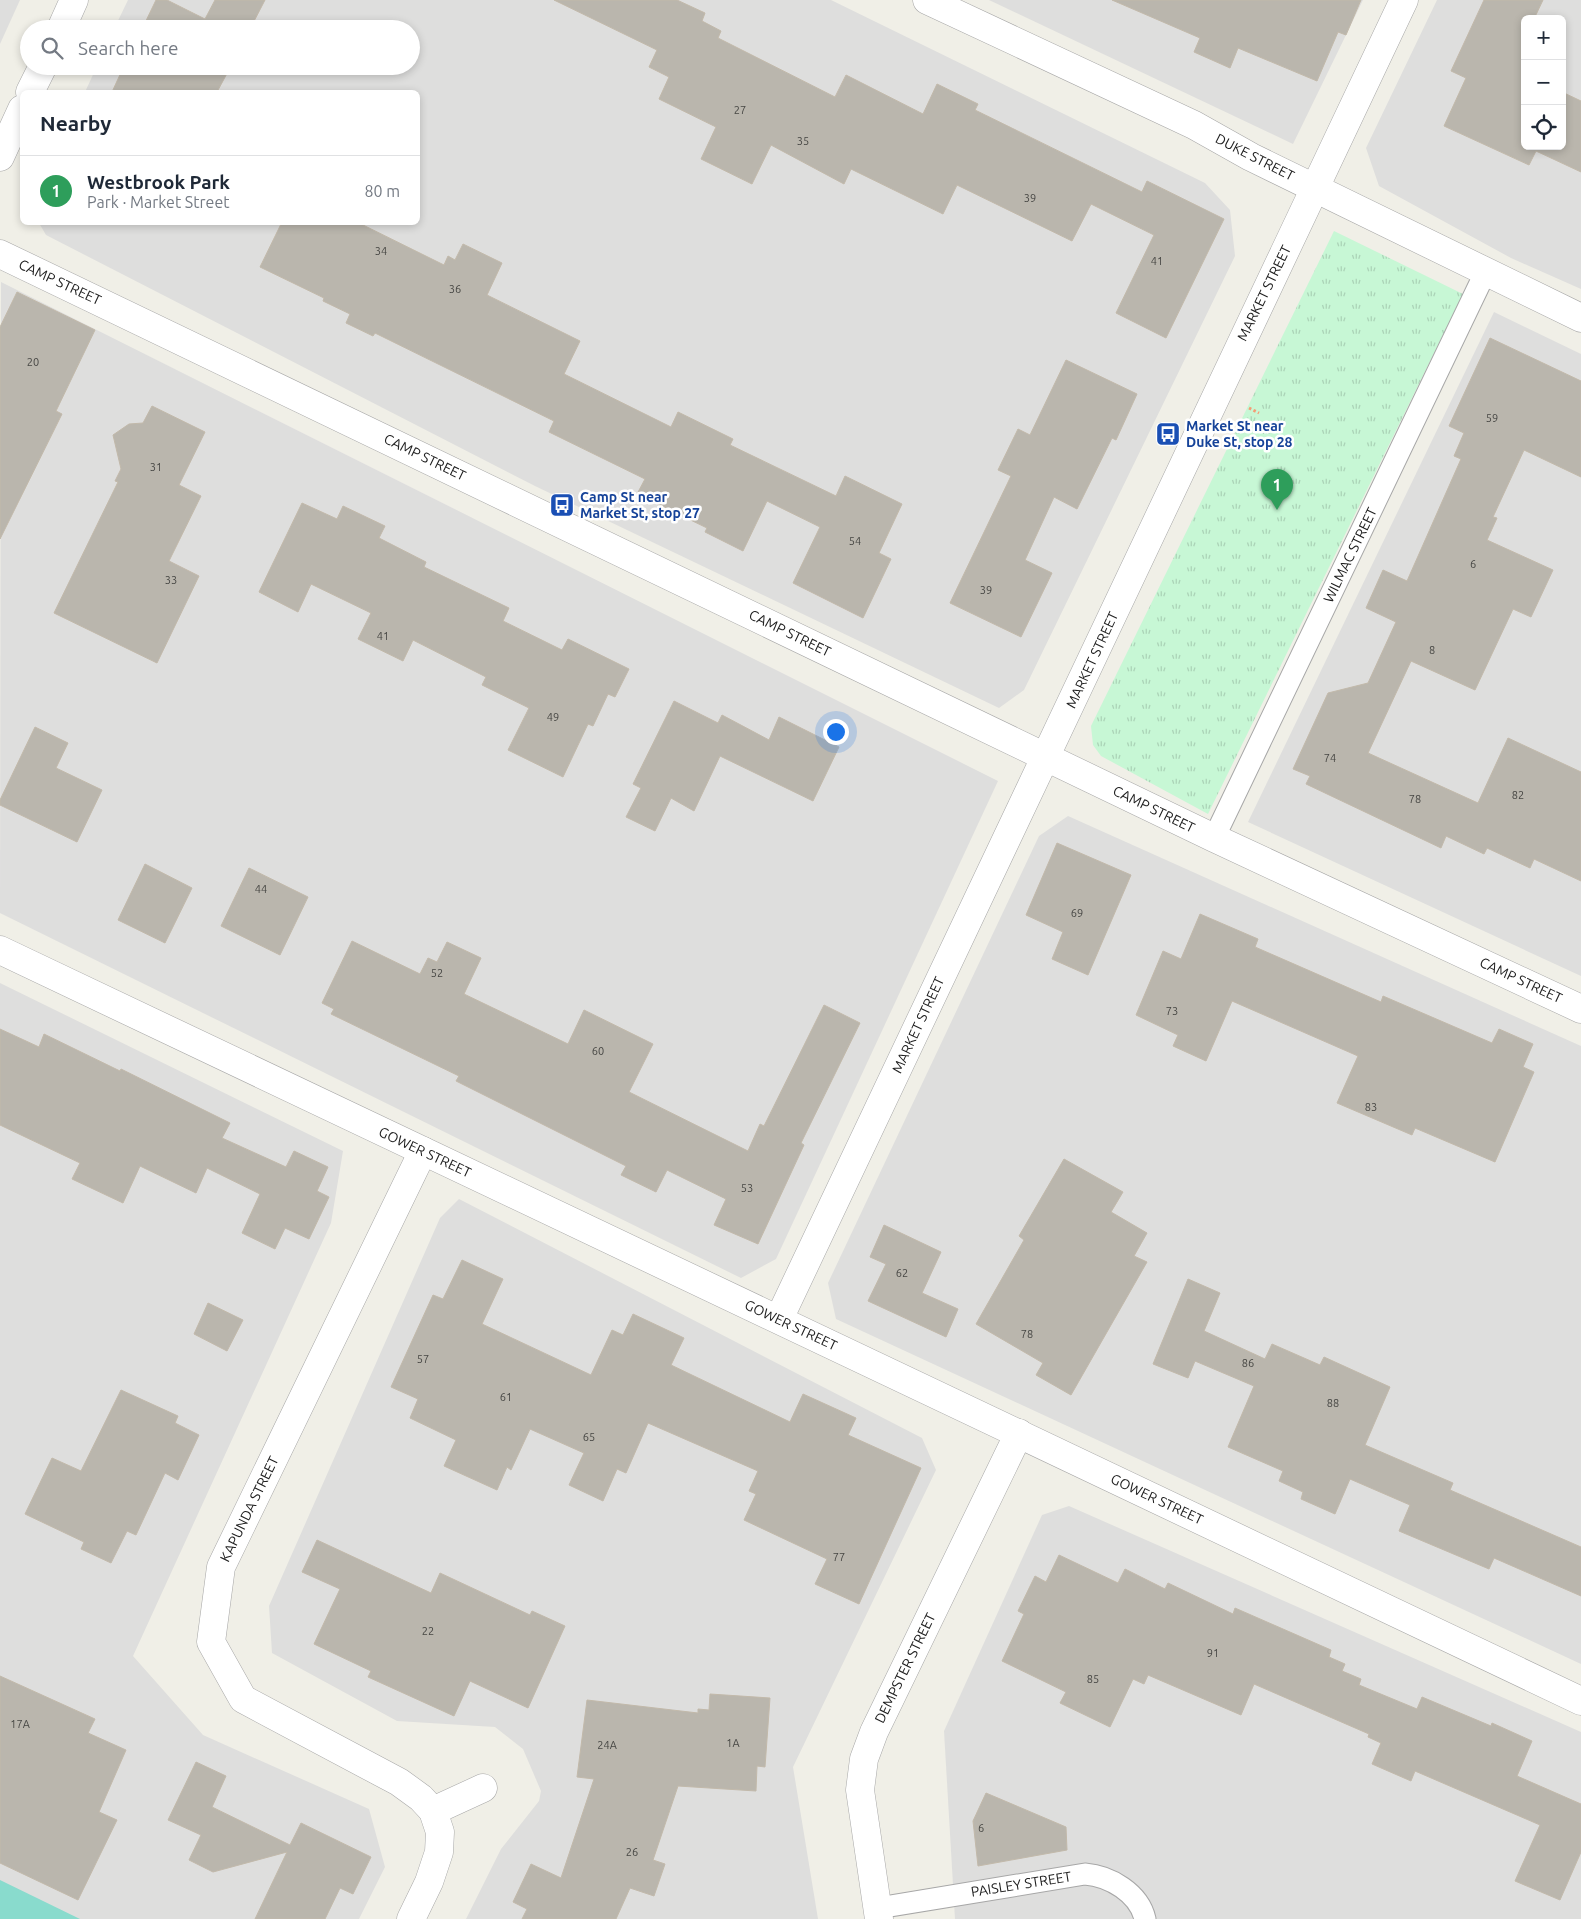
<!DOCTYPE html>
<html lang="en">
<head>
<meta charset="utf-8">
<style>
  :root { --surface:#fff; --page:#f6f6f7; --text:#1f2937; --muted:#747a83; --line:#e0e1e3; --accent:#2563eb }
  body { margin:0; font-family:Ubuntu,sans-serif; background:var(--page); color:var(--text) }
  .controls { position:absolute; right:15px; top:15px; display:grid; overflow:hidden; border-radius:8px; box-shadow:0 2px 8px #0003 }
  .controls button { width:45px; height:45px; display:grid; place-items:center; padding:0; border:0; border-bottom:1px solid var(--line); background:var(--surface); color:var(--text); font:25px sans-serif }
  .you { position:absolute; left:835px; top:731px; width:18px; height:18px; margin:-12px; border:4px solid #fff; border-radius:50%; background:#1a73e8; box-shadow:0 0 0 8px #1a73e833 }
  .badge { display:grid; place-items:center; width:32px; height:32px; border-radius:50%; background:var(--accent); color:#fff; font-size:16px; font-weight:700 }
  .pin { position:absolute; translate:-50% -41px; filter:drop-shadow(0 1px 2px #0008) }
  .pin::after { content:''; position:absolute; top:26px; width:18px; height:15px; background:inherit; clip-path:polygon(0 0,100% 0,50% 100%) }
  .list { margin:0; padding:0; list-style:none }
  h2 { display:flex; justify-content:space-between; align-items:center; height:65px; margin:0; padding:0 20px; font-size:21px }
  h2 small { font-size:16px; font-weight:400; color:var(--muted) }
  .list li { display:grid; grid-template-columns:32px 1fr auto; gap:15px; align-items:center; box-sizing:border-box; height:70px; padding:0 20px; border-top:1px solid var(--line) }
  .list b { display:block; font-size:19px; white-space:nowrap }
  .list p { margin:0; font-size:16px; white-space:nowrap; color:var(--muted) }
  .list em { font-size:16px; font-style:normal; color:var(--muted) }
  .icon { flex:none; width:28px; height:28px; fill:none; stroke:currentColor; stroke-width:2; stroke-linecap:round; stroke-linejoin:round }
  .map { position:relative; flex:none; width:1581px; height:1919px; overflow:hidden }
  .search { position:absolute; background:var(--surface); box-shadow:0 2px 8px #0003; left:20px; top:20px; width:400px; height:55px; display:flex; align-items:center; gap:12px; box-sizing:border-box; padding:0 18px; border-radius:28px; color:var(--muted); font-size:19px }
  .panel { position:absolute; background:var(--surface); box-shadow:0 2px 8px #0003; left:20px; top:90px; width:400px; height:135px; border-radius:8px }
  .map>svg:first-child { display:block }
  .residential { fill:#dededd; fill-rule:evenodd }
  .park { fill:url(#park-tufts) }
  .pitch { fill:#89dbcd }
  .building { fill:#bab6ad; stroke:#c2b9aa }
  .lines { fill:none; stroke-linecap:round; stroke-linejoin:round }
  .service-casing { stroke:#a7a7a7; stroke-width:23 }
  .minor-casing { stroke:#a7a7a7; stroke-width:29 }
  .path { stroke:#f49c75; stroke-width:3; stroke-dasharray:2.5 2.5; stroke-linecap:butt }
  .service { stroke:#fff; stroke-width:21 }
  .minor { stroke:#fff; stroke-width:28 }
  .labels { text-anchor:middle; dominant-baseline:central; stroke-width:5; stroke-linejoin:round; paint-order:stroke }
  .number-label { font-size:11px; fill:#464643 }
  .street-label { font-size:14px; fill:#202020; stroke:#fff }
  .transit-label { font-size:14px; font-weight:bold; fill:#164399; stroke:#fff; text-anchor:start }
</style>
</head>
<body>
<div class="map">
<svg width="1581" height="1919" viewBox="0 0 1581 1919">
  <defs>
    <pattern id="park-tufts" width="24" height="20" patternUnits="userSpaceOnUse" patternTransform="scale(1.25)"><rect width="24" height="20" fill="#c7f7d5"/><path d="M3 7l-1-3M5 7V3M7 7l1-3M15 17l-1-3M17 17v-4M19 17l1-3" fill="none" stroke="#abd3b7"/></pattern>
  </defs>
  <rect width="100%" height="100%" fill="#f0efe7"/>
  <!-- residential -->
  <g class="residential">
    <path d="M0 0H20L0 44Z"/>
    <path d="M128 0H831L1205 183 1230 210 1235 256 1024 690 999 708 535 486 46 235 39 223 418 222V92H85L97 66H411V29H114Z"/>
    <path d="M989 0H1363L1293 144Z"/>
    <path d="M1437 0H1581V289L1511 258 1379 186 1366 148ZM1525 19H1562V146H1525Z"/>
    <path d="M1 282 998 781 776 1259 741 1278 0 913Z"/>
    <path d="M1494 312 1581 354V976L1248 822Z"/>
    <path d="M1068 816 1581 1046V1664L836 1319 828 1283 1039 836Z"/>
    <path d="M0 983 343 1151 331 1223 133 1656 203 1735 369 1809 385 1867 359 1919H0Z"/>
    <path d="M459 1199 922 1438 936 1470 793 1767 818 1919H466L501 1849 539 1801 541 1791 523 1749 495 1727 397 1721 272 1653 269 1606 440 1218Z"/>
    <path d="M1069 1506 1581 1732V1919H955L944 1731 1042 1515Z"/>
  </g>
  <!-- park -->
  <path class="park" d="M1334 231 1463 294 1208 814 1101 756 1093 745 1091 726Z"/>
  <!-- pitch -->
  <path class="pitch" d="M0 1880 80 1919H0Z"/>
  <!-- building -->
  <g class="building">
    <path d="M156 0H167L205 19 215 0H265L250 29H142Z"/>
    <path d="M554 0H677L705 13 702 21 721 31 718 38 835 97 846 75 923 114 937 84 978 104 975 110 1142 192 1147 181 1224 219 1166 338 1116 313 1154 235 1091 204 1072 241 957 185 943 214 851 169 844 184 771 145 752 184 701 159 716 127 659 99 669 77 649 67 657 50Z"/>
    <path d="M1112 0H1361L1346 35 1338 32 1317 81 1238 48 1230 68 1194 52 1200 38Z"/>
    <path d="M1484 0H1543L1534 19H1525V146H1562V92L1581 101V172L1536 151 1529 165 1444 126 1466 78 1451 71Z"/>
    <path d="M124 66H231L217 92H112Z"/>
    <path d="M282 222H357L444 265 448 256 455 260 463 244 502 263 487 295 580 341 564 374 671 427 678 412 733 439 730 445 836 496 845 476 902 504 879 553 891 559 863 618 793 583 820 527 767 501 743 551 705 532 707 528 637 494 645 479 549 432 554 421 375 333 373 336 346 323 350 314 323 301 324 298 260 267Z"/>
    <path d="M17 292 95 330 56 411 62 414 0 539V327Z"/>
    <path d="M1490 338 1581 381V477L1524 450 1493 517 1497 518 1487 540 1553 570 1531 617 1513 609 1475 690 1411 661 1368 753 1478 803 1508 738 1581 772V881L1534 859 1530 868 1487 848 1484 854 1446 836 1441 848 1306 784 1310 776 1293 769 1328 693 1368 683 1396 622 1366 608 1383 570 1407 581 1461 459 1454 456 1464 433 1449 426Z"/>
    <path d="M1066 360 1137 394 1116 440 1112 438 1077 509 1054 497 1025 560 1052 573 1021 637 950 603 1011 476 998 470 1018 429 1030 435Z"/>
    <path d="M152 406 205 432 179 485 201 496 169 561 199 576 157 663 54 613 118 482 115 481 121 469 113 435 129 424 143 423Z"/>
    <path d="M302 503 337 519 343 506 385 526 379 538 426 562 424 567 509 608 503 621 562 650 568 639 629 669 615 697 608 694 593 726 588 724 563 777 508 750 529 708 482 685 486 677 413 640 403 661 358 639 371 613 311 584 298 612 259 592Z"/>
    <path d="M674 701 718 723 722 715 769 740 779 717 839 747 813 801 720 756 694 811 671 798 655 831 626 817 641 788 633 784Z"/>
    <path d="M35 727 68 743 56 768 102 790 77 842 0 805V800Z"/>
    <path d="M1057 843 1131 875 1088 975 1052 959 1063 932 1026 915Z"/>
    <path d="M145 864 192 888 165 943 118 920Z"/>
    <path d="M249 868 308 897 280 955 221 926Z"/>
    <path d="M1200 914 1258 939 1255 947 1381 1002 1383 996 1492 1043 1499 1029 1533 1044 1523 1067 1534 1072 1495 1162 1415 1128 1412 1135 1337 1103 1358 1056 1232 1001 1206 1061 1173 1046 1178 1035 1136 1015 1163 951 1181 959Z"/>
    <path d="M352 941 420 974 428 958 437 962 447 942 481 958 464 994 568 1044 584 1010 653 1044 629 1092 748 1151 760 1124 764 1126 824 1005 860 1023 801 1143 804 1145 758 1244 714 1225 726 1199 667 1170 656 1192 621 1175 626 1166 456 1081 459 1076 331 1014 334 1009 322 1003Z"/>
    <path d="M0 1029 39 1047 44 1034 120 1071 121 1069 230 1123 222 1138 286 1167 294 1151 328 1167 317 1191 329 1197 309 1239 285 1228 275 1249 242 1233 260 1194 207 1168 196 1193 140 1166 123 1203 72 1179 80 1163 0 1125Z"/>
    <path d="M1064 1159 1123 1192 1111 1212 1147 1233 1134 1256 1147 1262 1071 1395 1036 1375 1043 1363 976 1324 1024 1240 1019 1236Z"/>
    <path d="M884 1225 941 1252 922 1293 958 1309 946 1337 868 1301 886 1264 870 1257Z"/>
    <path d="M462 1260 503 1279 482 1324 591 1375 612 1330 623 1335 633 1314 684 1338 671 1365 790 1422 803 1394 856 1418 848 1435 921 1468 859 1604 815 1584 827 1559 744 1520 756 1494 749 1491 758 1471 648 1423 626 1473 617 1469 603 1501 569 1485 584 1453 530 1429 511 1470 507 1467 497 1490 444 1466 456 1440 410 1418 418 1399 391 1387 433 1295 443 1299Z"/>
    <path d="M1188 1279 1220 1293 1204 1331 1265 1359 1272 1344 1320 1365 1324 1357 1390 1387 1365 1445 1453 1483 1450 1490 1581 1547V1596L1494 1558 1489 1569 1399 1531 1410 1505 1350 1479 1335 1514 1301 1499 1303 1492 1279 1481 1283 1471 1228 1447 1254 1386 1195 1361 1188 1378 1153 1364Z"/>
    <path d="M208 1303 243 1320 227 1351 194 1334Z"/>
    <path d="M121 1390 178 1416 175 1423 199 1435 178 1480 165 1473 136 1535 127 1531 111 1563 81 1549 84 1542 25 1514 52 1458 81 1471Z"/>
    <path d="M317 1540 431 1593 440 1573 530 1615 532 1611 565 1626 528 1708 470 1681 454 1716 368 1677 371 1671 314 1644 340 1589 302 1572Z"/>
    <path d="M1059 1555 1118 1583 1125 1569 1165 1589 1168 1583 1233 1614 1235 1608 1331 1650 1329 1657 1345 1664 1342 1671 1361 1679 1359 1685 1417 1709 1422 1697 1491 1726 1492 1723 1532 1741 1517 1776 1581 1804V1852L1560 1900 1515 1881 1540 1825 1415 1771 1411 1781 1372 1764 1381 1743 1368 1737 1369 1734 1254 1684 1241 1715 1148 1675 1144 1684 1133 1679 1110 1727 1060 1703 1066 1692 1002 1661 1024 1614 1018 1611 1035 1576 1046 1582Z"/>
    <path d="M0 1676 95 1719 88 1733 126 1750 99 1812 117 1820 78 1900 0 1863Z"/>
    <path d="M710 1694 770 1698 765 1767 757 1766 756 1791 678 1786 653 1860 665 1864 654 1896 630 1888 616 1919H522L527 1909 513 1902 531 1864 561 1878 594 1779 577 1777 587 1700 698 1713V1709L709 1710Z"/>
    <path d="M196 1762 226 1776 212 1807 290 1845 301 1823 371 1857 353 1894 340 1888 325 1919H255L287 1852 213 1872 189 1860 201 1835 168 1820Z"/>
    <path d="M986 1793 1066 1827 1067 1850 978 1866 973 1821Z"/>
  </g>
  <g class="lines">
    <defs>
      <g id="service">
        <path d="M1214 838 1485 273"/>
        <path d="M878 1908 1085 1874C1110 1876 1139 1893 1145 1919"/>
      </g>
      <g id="minor">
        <path d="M927 0 1194 125 1251 157 1581 318"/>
        <path d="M61 29 74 0"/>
        <path d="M30 92 43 66"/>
        <path d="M0 157 22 109"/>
        <path d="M0 254 1214 838 1581 1009"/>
        <path d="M0 950 1581 1701"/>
        <path d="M779 1319 1404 0"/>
        <path d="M433 1811 483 1788"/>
        <path d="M411 1919 429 1882 439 1852 440 1832 433 1811 421 1798 399 1782 243 1699 211 1642 221 1567 423 1151"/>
        <path d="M879 1919 860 1790 864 1759 874 1732 1019 1433"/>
      </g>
    </defs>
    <!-- service casing -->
    <use href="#service" class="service-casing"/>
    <!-- minor casing -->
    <use href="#minor" class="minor-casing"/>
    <!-- path -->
    <path class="path" d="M1249 408 1259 413"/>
    <!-- service -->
    <use href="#service" class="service"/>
    <!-- minor -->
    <use href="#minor" class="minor"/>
  </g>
  <!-- icons -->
  <defs>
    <symbol id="bus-square" viewBox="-11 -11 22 22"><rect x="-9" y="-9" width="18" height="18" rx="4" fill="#1a4fb4" stroke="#fff"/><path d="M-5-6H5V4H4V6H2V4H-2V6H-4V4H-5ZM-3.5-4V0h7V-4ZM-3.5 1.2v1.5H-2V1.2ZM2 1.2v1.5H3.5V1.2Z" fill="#fff"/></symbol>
  </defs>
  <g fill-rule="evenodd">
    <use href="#bus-square" x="1154" y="420" width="28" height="28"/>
    <use href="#bus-square" x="548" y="491" width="28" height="28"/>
  </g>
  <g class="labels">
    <!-- number labels -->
    <g class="number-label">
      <text x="740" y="110">27</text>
      <text x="803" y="141">35</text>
      <text x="1030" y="198">39</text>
      <text x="381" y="251">34</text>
      <text x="1157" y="261">41</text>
      <text x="455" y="289">36</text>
      <text x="33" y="362">20</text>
      <text x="1492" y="418">59</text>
      <text x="156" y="467">31</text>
      <text x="855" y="541">54</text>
      <text x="1473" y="564">6</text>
      <text x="171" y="580">33</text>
      <text x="986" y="590">39</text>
      <text x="383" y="636">41</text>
      <text x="1432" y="650">8</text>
      <text x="553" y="717">49</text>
      <text x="1330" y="758">74</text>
      <text x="1518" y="795">82</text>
      <text x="1415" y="799">78</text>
      <text x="261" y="889">44</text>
      <text x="1077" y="913">69</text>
      <text x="437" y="973">52</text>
      <text x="1172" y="1011">73</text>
      <text x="598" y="1051">60</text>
      <text x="1371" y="1107">83</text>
      <text x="747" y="1188">53</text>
      <text x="902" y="1273">62</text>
      <text x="1027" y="1334">78</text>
      <text x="423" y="1359">57</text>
      <text x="1248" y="1363">86</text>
      <text x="506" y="1397">61</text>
      <text x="1333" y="1403">88</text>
      <text x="589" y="1437">65</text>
      <text x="839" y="1557">77</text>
      <text x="428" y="1631">22</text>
      <text x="1213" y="1653">91</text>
      <text x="1093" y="1679">85</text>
      <text x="20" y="1724">17A</text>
      <text x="733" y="1743">1A</text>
      <text x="607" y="1745">24A</text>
      <text x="981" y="1828">6</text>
      <text x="632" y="1852">26</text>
    </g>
    <!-- street labels -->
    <g class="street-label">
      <text transform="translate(1255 157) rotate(27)">DUKE STREET</text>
      <text transform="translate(60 282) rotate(25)">CAMP STREET</text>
      <text transform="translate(1264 293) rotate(-64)">MARKET STREET</text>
      <text transform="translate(425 457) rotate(26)">CAMP STREET</text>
      <text transform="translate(1350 555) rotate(-64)">WILMAC STREET</text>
      <text transform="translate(790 633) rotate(26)">CAMP STREET</text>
      <text transform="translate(1092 660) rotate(-65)">MARKET STREET</text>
      <text transform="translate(1154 809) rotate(26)">CAMP STREET</text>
      <text transform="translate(1521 980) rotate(25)">CAMP STREET</text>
      <text transform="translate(918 1025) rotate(-65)">MARKET STREET</text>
      <text transform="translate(425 1152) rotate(25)">GOWER STREET</text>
      <text transform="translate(791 1325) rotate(25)">GOWER STREET</text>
      <text transform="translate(1157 1499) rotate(25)">GOWER STREET</text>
      <text transform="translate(249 1509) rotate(-64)">KAPUNDA STREET</text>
      <text transform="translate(905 1668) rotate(-64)">DEMPSTER STREET</text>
      <text transform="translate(1021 1884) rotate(-9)">PAISLEY STREET</text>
    </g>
    <!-- transit labels -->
    <g class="transit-label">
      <text x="1186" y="426">Market St near<tspan x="1186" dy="16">Duke St, stop 28</tspan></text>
      <text x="580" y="497">Camp St near<tspan x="580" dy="16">Market St, stop 27</tspan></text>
    </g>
  </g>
</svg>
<div class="controls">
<button>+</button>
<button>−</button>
<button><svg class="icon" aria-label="locate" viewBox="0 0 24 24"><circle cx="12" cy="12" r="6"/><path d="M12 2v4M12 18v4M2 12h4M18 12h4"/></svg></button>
</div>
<div class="you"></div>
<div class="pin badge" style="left:1277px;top:510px;background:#2e9e5b">1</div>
<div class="search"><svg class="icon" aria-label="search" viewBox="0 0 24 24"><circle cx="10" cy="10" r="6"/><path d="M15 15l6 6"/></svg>Search here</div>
<section class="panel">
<h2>Nearby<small></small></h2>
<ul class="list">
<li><span class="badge" style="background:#2e9e5b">1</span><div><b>Westbrook Park</b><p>Park · Market Street</p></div><em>80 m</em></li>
</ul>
</section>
</div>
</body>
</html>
